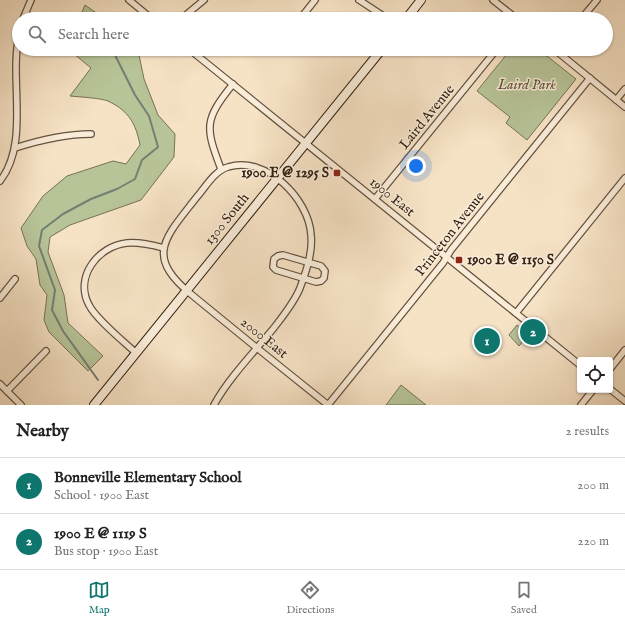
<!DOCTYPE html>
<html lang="en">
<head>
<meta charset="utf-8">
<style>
  :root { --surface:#fff; --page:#f6f6f6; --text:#222; --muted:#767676; --line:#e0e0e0; --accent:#0f766e }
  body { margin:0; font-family:"IM FELL English",serif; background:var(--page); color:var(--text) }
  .controls { position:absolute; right:12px; bottom:12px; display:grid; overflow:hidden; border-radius:4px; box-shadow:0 1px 3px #0004 }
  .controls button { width:36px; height:36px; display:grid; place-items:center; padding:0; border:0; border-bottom:1px solid var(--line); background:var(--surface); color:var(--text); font:20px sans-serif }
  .you { position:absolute; left:416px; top:166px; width:14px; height:14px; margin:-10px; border:3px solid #fff; border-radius:50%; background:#1a73e8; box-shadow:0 0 0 6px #1a73e833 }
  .badge { display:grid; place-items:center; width:26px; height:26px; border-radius:50%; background:var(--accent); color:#fff; font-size:13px; font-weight:700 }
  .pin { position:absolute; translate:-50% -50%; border:2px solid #fff; box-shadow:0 1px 4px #0006 }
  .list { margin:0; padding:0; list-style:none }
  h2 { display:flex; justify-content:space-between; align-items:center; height:52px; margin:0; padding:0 16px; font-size:17px }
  h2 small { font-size:13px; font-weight:400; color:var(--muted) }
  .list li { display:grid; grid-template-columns:26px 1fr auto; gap:12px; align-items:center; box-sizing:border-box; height:56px; padding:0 16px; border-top:1px solid var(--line) }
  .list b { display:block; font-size:15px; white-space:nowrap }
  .list p { margin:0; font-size:13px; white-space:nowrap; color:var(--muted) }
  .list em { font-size:13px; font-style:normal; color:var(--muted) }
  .icon { flex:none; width:22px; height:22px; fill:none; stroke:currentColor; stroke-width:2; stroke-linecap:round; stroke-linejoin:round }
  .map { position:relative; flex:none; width:625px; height:405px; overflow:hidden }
  .search { position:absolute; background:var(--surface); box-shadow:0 1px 3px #0004; left:12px; right:12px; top:12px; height:44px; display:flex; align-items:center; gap:10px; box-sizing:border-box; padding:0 14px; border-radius:22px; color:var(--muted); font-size:15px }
  .sheet { height:164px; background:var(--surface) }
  nav { display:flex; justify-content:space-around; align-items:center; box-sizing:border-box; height:56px; border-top:1px solid var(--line); background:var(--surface); font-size:11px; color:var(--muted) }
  nav a { display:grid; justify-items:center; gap:2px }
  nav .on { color:var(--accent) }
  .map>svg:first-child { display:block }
  .green { fill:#b7c498; stroke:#767254 }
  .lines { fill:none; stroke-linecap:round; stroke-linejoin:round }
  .stream { stroke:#737f73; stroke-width:2 }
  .street-casing { stroke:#64513e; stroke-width:8 }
  .secondary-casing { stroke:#342111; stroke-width:10 }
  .street { stroke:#f9ecd9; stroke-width:5.5 }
  .secondary { stroke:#f9ecd9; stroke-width:8 }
  .poi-dot { fill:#8f2418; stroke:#f9ecd9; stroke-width:1.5 }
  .labels { text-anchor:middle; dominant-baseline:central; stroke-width:3; stroke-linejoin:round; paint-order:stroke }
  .park-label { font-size:14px; font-style:italic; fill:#5b523a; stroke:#f9ecd9 }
  .street-label { font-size:14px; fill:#342111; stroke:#f9ecd9 }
  .poi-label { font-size:14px; font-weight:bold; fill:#342111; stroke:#f9ecd9; text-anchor:end }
</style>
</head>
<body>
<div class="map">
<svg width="625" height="405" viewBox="0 0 625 405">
  <rect width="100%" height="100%" fill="#f6e2c5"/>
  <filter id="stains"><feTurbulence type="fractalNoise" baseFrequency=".005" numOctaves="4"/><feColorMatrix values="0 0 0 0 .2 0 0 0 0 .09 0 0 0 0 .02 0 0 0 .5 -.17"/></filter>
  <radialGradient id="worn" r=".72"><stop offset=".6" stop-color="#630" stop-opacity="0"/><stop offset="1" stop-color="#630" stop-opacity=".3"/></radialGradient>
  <!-- green -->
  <g class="green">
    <path d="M85 5 105 19H79Z"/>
    <path d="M68 49H135L139 55 144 79 158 115 175 134 174 157 141 200 70 225 50 237 48 252 64 295 68 323 103 356 88 371 49 332 44 320 47 295 40 285 36 259 27 246 21 228 43 196 67 176 113 161 126 164 140 145C136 124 129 111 108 101 100 98 80 97 70 96L91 68Z"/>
    <path d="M511 49H538L576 79 527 140 506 123 510 117 477 91Z"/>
    <path d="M517 325 532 337 527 343 524 340 519 346 509 335Z"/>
    <path d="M401 385 426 405H386Z"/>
  </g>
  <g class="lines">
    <!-- stream -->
    <g class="stream">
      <path d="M97 15 98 19"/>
      <path d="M98 380 63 331 52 310 55 290 39 246 42 230 63 214 91 199 117 189 135 179 142 160 158 147 149 116 135 95 112 49"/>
    </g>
    <defs>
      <g id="street">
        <path d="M129 0 152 19"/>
        <path d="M359 0 388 19"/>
        <path d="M493 0 517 19"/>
        <path d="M23 19 31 0"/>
        <path d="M181 19 204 0"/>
        <path d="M300 19 315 0"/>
        <path d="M581 19 597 0"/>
        <path d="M189 49 580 365"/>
        <path d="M554 49 625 107"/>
        <path d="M616 100 625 89"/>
        <path d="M15 148C40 140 64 134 91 134"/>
        <path d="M221 169C205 127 204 120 233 84"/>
        <path d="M0 181C30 143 9 80 19 36"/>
        <path d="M375 199 497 49"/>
        <path d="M283 255 321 266 325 271 324 278 321 281 316 282 276 270 273 267 274 259 278 256Z"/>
        <path d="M0 298 15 279"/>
        <path d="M516 313 625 178"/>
        <path d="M136 353C123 341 96 319 89 305 74 277 98 246 127 243 140 242 152 245 164 248"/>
        <path d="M610 369 625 350"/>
        <path d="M0 384 21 405"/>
        <path d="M610 389 625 401"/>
        <path d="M7 391 46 351"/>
        <path d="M214 405C228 379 254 352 273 329 283 316 294 303 300 288 306 272 313 252 311 235 309 199 266 155 228 167 214 171 205 188 196 198 165 238 144 256 192 295L252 344 262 352 328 405"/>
        <path d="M328 405 443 263 451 250 590 78"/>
        <path d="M581 405 593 390"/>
      </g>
      <g id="secondary">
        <path d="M406 19 421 0"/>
        <path d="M94 405 382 49"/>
      </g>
    </defs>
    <!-- street casing -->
    <use href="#street" class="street-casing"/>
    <!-- secondary casing -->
    <use href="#secondary" class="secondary-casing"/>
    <!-- street -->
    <use href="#street" class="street"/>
    <!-- secondary -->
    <use href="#secondary" class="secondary"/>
  </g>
  <!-- markers -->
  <g class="poi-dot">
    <rect x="333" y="169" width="8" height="8" rx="2"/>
    <rect x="455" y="256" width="8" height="8" rx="2"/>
  </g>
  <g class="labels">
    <!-- park labels -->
    <g class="park-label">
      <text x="527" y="85">Laird Park</text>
    </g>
    <!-- street labels -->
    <g class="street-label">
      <text transform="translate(427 117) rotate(-51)">Laird Avenue</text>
      <text transform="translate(392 197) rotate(39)">1900 East</text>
      <text transform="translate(227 219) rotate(-51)">1300 South</text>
      <text transform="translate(450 234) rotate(-52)">Princeton Avenue</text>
      <text transform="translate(264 338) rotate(39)">2000 East</text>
    </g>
    <!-- poi labels -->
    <g class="poi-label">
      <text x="329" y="173">1900 E @ 1295 S</text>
      <text x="467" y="260" text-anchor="start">1900 E @ 1150 S</text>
    </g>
  </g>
  <rect width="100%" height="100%" filter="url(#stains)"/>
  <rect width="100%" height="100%" fill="url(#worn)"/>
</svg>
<div class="controls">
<button><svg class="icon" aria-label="locate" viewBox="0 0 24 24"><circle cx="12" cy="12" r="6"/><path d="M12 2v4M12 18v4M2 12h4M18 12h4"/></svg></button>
</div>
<div class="you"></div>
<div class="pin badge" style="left:487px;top:341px">1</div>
<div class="pin badge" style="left:533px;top:332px">2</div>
<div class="search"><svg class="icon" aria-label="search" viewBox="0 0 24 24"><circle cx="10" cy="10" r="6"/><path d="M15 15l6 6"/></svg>Search here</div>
</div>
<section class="sheet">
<h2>Nearby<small>2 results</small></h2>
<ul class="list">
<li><span class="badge">1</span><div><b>Bonneville Elementary School</b><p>School · 1900 East</p></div><em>200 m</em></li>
<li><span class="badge">2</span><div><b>1900 E @ 1119 S</b><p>Bus stop · 1900 East</p></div><em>220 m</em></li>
</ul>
</section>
<nav>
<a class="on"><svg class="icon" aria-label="map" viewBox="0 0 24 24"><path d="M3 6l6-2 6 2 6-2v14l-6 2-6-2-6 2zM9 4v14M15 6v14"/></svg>Map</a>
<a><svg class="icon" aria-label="directions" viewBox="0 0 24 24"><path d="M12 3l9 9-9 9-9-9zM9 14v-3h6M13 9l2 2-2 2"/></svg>Directions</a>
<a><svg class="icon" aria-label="saved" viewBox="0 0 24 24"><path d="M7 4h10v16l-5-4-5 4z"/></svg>Saved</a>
</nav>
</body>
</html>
